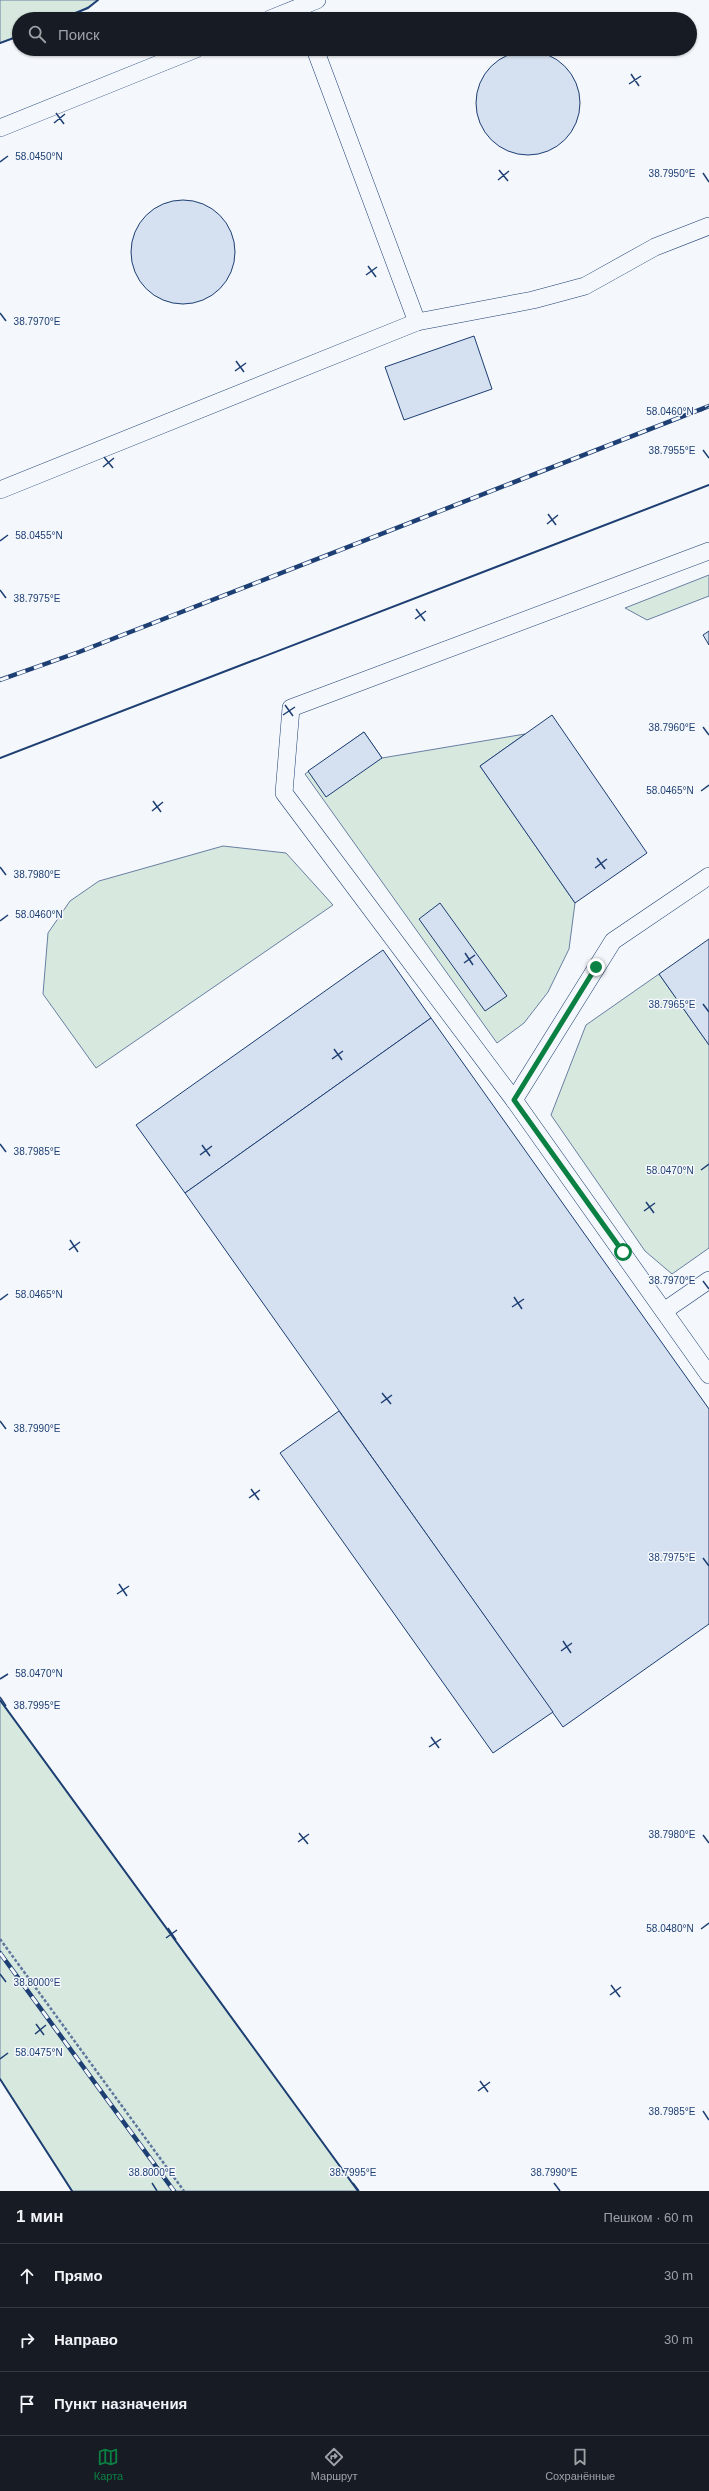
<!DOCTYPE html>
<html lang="ru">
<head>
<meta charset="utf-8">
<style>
  :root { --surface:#171b24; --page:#242831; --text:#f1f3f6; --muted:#9ea1a6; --line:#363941; --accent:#0b8043 }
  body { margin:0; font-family:Helvetica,sans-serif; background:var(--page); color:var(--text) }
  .stop { position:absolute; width:12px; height:12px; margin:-9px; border:3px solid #0b8043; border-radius:50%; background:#fff }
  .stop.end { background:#0b8043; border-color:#fff; box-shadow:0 1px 4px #0008 }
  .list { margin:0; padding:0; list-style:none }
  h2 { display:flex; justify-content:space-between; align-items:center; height:52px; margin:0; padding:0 16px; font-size:17px }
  h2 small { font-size:13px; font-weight:400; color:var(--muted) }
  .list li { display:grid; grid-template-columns:26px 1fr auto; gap:12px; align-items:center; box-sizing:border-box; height:64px; padding:0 16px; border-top:1px solid var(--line) }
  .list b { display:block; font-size:15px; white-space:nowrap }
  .list em { font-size:13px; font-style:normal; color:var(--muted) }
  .icon { flex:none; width:22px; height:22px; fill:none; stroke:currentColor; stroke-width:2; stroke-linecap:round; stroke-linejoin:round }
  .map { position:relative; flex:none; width:709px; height:2191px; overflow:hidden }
  .search { position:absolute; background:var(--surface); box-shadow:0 1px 3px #0004; left:12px; right:12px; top:12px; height:44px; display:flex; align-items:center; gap:10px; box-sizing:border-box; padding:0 14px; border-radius:22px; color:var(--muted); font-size:15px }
  .sheet { height:244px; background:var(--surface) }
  nav { display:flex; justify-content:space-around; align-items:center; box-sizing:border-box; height:56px; border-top:1px solid var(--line); background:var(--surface); font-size:11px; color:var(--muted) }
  nav a { display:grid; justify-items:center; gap:2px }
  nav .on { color:var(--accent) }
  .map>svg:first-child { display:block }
  .green { fill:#d7e8df; stroke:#687fa3 }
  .building { fill:#d5e0f0; stroke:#1d3f73 }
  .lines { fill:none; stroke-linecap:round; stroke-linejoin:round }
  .service-casing { stroke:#1d3f73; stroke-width:18 }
  .path { stroke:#5e769c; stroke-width:2.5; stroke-dasharray:3 2; stroke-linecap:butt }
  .service { stroke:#f4f7fb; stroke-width:17 }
  .rail-casing { stroke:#1d3f73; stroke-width:4.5 }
  .rail { stroke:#f4f7fb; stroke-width:3; stroke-dasharray:9; stroke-linecap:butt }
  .wall { stroke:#1d3f73; stroke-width:2 }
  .route { stroke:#0b8043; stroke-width:5 }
  .ticks { fill:none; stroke:#1d3f73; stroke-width:1.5 }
  .ticks-label { font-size:10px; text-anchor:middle; fill:#1d3f73; stroke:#f4f7fb; stroke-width:3; stroke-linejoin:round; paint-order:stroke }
</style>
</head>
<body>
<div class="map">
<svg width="709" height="2191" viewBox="0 0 709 2191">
  <rect width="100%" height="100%" fill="#f4f7fb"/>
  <!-- green -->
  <g class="green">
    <path d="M0 0H98C72 20 50 19 19 19V36L0 43Z"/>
    <path d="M709 575V596L647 620 625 608Z"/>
    <path d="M364 732 382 758 525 734 480 766 575 903 569 949 548 992 524 1023 497 1043 305 774Z"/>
    <path d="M223 846 286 853 333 905 96 1068 43 994 48 933 70 901 99 881Z"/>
    <path d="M659 974 709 1045V1248L672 1274 645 1251 551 1115 586 1025Z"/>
    <path d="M0 1700 358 2191H72L0 2079Z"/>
  </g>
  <!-- building -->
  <g class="building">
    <circle cx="528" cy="103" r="52"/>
    <circle cx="183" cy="252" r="52"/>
    <path d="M474 336 492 389 404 420 385 367Z"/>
    <path d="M709 631V645L703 635Z"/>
    <path d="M552 715 647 853 575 903 480 766Z"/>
    <path d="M364 732 382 758 326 797 308 771Z"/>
    <path d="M440 903 507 996 485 1011 419 919Z"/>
    <path d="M709 939V1045L659 974Z"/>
    <path d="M383 950 431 1018 185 1193 136 1125Z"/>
    <path d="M431 1018 709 1409V1624L563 1727 185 1193Z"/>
    <path d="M339 1411 553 1712 493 1753 280 1453Z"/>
  </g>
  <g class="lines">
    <defs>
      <g id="service">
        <path d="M270 19 317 0"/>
        <path d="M315 49 417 322"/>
        <path d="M0 128 196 49"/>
        <path d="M0 490 417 322 533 300 585 286 655 247 709 226"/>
        <path d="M709 551 291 708 284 793 514 1100 709 1375"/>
        <path d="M514 1100 613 941 709 876"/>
        <path d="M664 1311 709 1280"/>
      </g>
    </defs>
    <!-- service casing -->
    <use href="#service" class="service-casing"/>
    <!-- path -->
    <path class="path" d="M0 1939 184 2191"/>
    <!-- service -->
    <use href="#service" class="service"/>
    <defs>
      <g id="rail">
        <path d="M0 680 79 652 709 406"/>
        <path d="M0 1953 174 2191"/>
      </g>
    </defs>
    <!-- rail casing -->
    <use href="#rail" class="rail-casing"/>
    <!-- rail -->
    <use href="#rail" class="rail"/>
    <!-- wall -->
    <g class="wall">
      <path d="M60 19 88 8 98 0"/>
      <path d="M0 43 19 36"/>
      <path d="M0 758 709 485"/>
      <path d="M0 1700 358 2191"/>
      <path d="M0 2079 72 2191"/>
    </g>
  </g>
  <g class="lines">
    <!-- route -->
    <path class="route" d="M596 967 514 1100 623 1252"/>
  </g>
  <!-- ticks -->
  <path class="ticks" d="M631 74 639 86M629 84 641 76M56 113 64 124M54 123 65 114M0 162 8 156M499 170 508 181M703 173 709 182M498 180 509 171M368 266 376 277M366 275 377 267M0 313 6 321M236 361 244 372M235 371 246 363M701 411 709 406M703 450 709 458M104 457 113 468M103 467 114 458M548 514 556 525M547 524 558 515M0 541 8 535M0 590 6 598M416 609 425 621M415 619 426 611M285 705 293 716M283 715 295 707M703 727 709 735M701 791 709 785M153 801 161 812M152 811 163 802M597 858 605 869M0 867 6 875M595 868 607 859M0 921 8 915M465 953 473 965M464 963 475 955M703 1004 709 1012M334 1049 342 1060M332 1059 343 1051M0 1144 6 1152M202 1145 210 1156M200 1155 212 1146M701 1170 709 1164M646 1202 654 1213M644 1211 655 1203M70 1240 78 1252M69 1250 80 1242M703 1281 709 1289M514 1297 522 1309M0 1300 8 1294M512 1307 524 1299M382 1393 391 1404M381 1403 392 1395M0 1421 6 1429M251 1489 259 1500M249 1498 260 1490M703 1558 709 1566M119 1584 127 1596M117 1594 129 1586M563 1641 571 1653M561 1651 572 1643M0 1679 8 1674M0 1697 6 1706M431 1737 439 1748M429 1747 441 1739M299 1833 308 1844M703 1835 709 1843M298 1842 309 1834M168 1928 176 1940M701 1929 709 1923M166 1938 177 1930M0 1974 6 1982M611 1985 620 1997M610 1995 621 1987M36 2024 44 2035M35 2034 46 2025M0 2059 8 2053M480 2081 488 2092M478 2091 490 2082M703 2111 709 2120M152 2183 157 2191M353 2183 359 2191M554 2183 560 2191"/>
  <g class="ticks-label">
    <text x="39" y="160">58.0450°N</text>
    <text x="672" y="177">38.7950°E</text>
    <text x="37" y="325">38.7970°E</text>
    <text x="670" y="415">58.0460°N</text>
    <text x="672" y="454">38.7955°E</text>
    <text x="39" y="539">58.0455°N</text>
    <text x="37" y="602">38.7975°E</text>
    <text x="672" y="731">38.7960°E</text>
    <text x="670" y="794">58.0465°N</text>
    <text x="37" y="878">38.7980°E</text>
    <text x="39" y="918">58.0460°N</text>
    <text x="672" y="1008">38.7965°E</text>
    <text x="37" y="1155">38.7985°E</text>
    <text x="670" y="1174">58.0470°N</text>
    <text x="672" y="1284">38.7970°E</text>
    <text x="39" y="1298">58.0465°N</text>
    <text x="37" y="1432">38.7990°E</text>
    <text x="672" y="1561">38.7975°E</text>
    <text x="39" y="1677">58.0470°N</text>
    <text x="37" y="1709">38.7995°E</text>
    <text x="672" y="1838">38.7980°E</text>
    <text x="670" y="1932">58.0480°N</text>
    <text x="37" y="1986">38.8000°E</text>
    <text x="39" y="2056">58.0475°N</text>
    <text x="672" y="2115">38.7985°E</text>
    <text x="152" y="2176">38.8000°E</text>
    <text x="353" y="2176">38.7995°E</text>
    <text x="554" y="2176">38.7990°E</text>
  </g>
</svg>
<div class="stop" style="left:623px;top:1252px"></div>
<div class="stop end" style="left:596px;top:967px"></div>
<div class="search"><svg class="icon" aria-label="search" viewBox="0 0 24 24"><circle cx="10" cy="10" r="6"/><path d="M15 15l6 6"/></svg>Поиск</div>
</div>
<section class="sheet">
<h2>1 мин<small>Пешком · 60 m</small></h2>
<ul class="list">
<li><svg class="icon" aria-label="ahead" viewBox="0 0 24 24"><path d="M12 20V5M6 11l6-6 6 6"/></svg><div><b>Прямо</b></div><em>30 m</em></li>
<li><svg class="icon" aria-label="right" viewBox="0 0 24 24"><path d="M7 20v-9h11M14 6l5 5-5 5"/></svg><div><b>Направо</b></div><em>30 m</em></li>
<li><svg class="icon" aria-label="arrive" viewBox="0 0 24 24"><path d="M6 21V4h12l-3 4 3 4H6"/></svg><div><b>Пункт назначения</b></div></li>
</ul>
</section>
<nav>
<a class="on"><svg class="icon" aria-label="map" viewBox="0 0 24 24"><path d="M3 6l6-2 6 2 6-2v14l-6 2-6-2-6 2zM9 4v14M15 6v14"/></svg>Карта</a>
<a><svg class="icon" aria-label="directions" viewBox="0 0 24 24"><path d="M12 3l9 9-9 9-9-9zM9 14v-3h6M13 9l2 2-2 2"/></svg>Маршрут</a>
<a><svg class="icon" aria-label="saved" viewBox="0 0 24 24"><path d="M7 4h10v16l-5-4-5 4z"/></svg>Сохранённые</a>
</nav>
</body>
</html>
